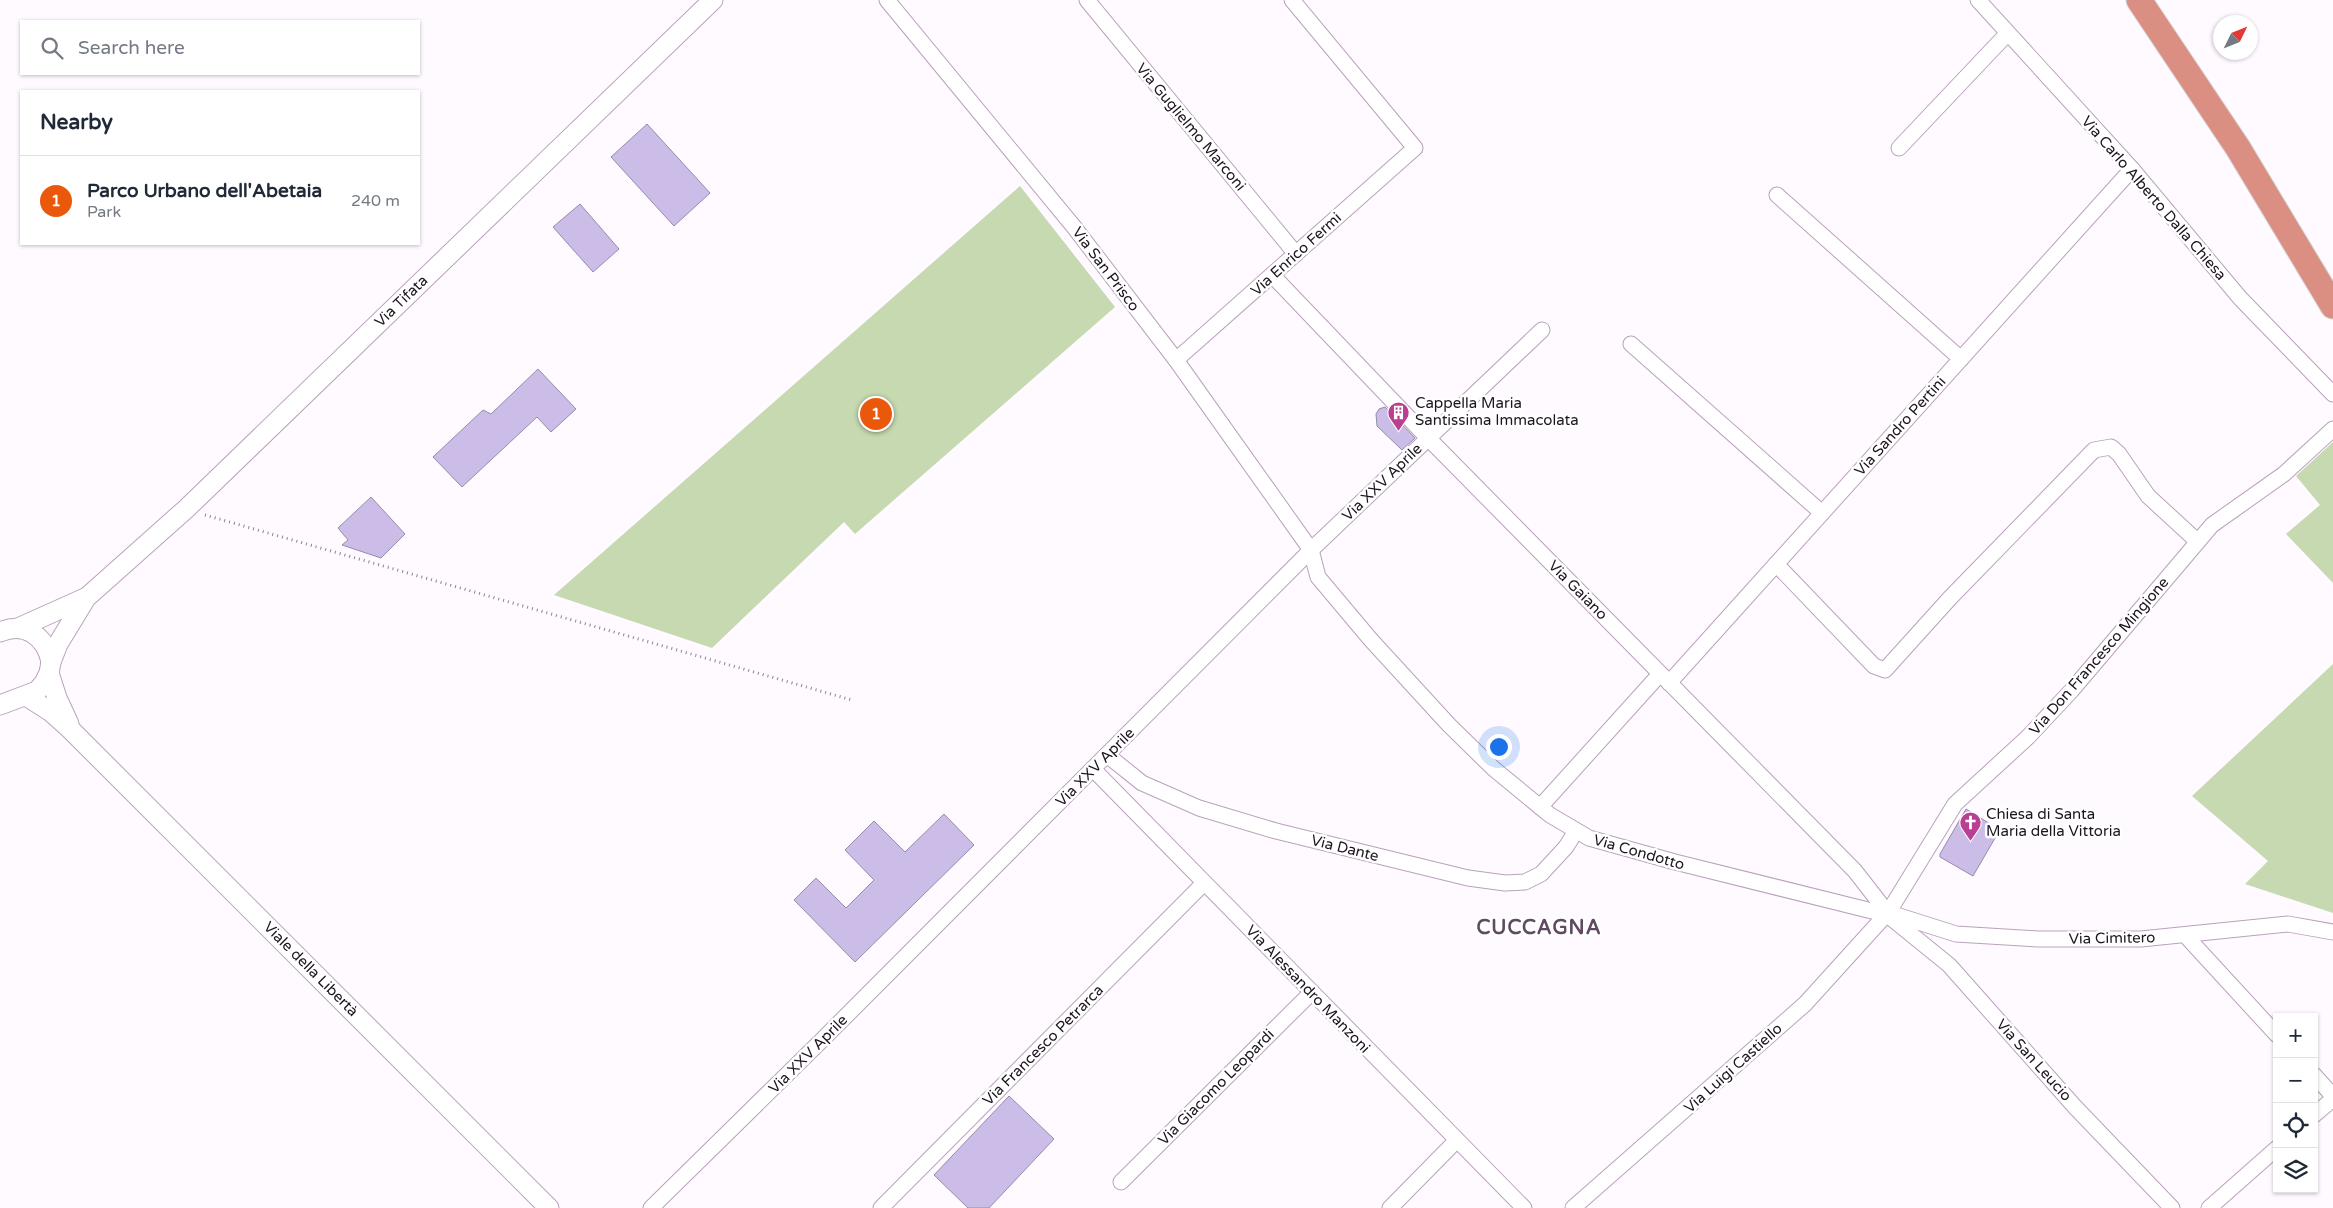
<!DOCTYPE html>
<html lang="en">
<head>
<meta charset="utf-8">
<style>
  :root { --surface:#fff; --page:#f6f6f7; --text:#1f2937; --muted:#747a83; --line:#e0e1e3; --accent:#ea580c }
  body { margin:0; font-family:"Varela Round",sans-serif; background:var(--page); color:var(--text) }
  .controls { position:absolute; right:15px; bottom:15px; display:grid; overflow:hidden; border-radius:0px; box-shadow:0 1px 4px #0004 }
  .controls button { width:45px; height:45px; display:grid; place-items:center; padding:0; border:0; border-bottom:1px solid var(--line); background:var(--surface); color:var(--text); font:25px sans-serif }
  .compass { position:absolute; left:2213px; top:15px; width:45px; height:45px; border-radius:50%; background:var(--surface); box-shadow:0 1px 4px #0004; rotate:47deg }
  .you { position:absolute; left:1498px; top:746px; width:18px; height:18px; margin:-12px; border:4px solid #fff; border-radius:50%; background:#1a73e8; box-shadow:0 0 0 8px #1a73e833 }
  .badge { display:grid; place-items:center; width:32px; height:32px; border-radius:50%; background:var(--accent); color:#fff; font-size:16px; font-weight:700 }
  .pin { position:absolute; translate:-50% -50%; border:2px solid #fff; box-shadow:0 1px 5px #0006 }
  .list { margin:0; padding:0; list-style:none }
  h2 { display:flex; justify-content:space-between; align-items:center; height:65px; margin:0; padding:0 20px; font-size:21px }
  h2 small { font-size:16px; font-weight:400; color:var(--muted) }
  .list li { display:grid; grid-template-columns:32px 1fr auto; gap:15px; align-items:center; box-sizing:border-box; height:90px; padding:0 20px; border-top:1px solid var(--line) }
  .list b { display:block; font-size:19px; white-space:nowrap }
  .list p { margin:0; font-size:16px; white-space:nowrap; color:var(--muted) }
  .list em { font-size:16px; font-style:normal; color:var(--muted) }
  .icon { flex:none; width:28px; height:28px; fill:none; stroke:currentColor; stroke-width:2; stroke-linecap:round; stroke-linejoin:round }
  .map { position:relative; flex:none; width:2333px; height:1208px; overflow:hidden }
  .search { position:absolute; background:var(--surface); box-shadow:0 1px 4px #0004; left:20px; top:20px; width:400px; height:55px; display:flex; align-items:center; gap:12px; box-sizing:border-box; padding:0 18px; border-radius:0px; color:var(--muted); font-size:19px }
  .panel { position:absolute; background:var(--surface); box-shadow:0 1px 4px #0004; left:20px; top:90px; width:400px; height:155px; border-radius:0px }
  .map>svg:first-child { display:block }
  .green { fill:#c7d9b0 }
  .building { fill:#cbbde8; stroke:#968ca9 }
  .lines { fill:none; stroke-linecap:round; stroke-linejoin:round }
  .minor-casing { stroke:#b9a2bb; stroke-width:17 }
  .tertiary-casing { stroke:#b9a2bb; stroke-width:21 }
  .trunk-casing { stroke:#d6d5d6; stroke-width:27 }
  .path { stroke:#8b848b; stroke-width:3; stroke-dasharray:1 4; stroke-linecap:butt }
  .minor { stroke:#fff; stroke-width:15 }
  .tertiary { stroke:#fff; stroke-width:19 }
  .trunk { stroke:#da8f82; stroke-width:25 }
  .labels { text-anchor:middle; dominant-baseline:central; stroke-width:5; stroke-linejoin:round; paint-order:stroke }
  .street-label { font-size:15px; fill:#1d151e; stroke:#fff }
  .poi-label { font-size:15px; fill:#1d151e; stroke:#fff; text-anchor:start }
  .district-label { font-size:20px; font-weight:bold; letter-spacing:1px; fill:#5f4a61; stroke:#fff }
</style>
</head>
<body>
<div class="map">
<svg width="2333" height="1208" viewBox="0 0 2333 1208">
  <rect width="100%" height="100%" fill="#fffaff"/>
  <!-- green -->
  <g class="green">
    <path d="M1020 186 1115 307 855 534 844 522 712 648 554 595Z"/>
    <path d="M2333 442V583L2286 534 2320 505 2296 476Z"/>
    <path d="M2333 664V913L2245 884 2268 861 2192 796Z"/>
  </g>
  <!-- building -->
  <g class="building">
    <path d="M647 124 710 193 674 226 611 157Z"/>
    <path d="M580 204 619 249 593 272 553 227Z"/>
    <path d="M538 369 576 409 551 432 537 417 462 487 433 457 483 410 491 414Z"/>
    <path d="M1385 407 1415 438 1402 450 1377 426 1376 414 1379 409Z"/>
    <path d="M371 497 405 534 381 558 342 545 348 540 338 528Z"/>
    <path d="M1966 809 1992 825 1990 828 1998 833 1973 876 1940 857V854Z"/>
    <path d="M944 814 974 845 855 962 794 900 816 878 846 908 874 880 845 850 874 821 905 852Z"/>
    <path d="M1009 1096 1054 1139 989 1208H968L934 1175Z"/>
  </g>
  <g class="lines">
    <defs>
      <g id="minor">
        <path d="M887 0 1074 227 1176 360 1311 550 1318 577 1371 640 1449 725 1494 769 1550 815 1589 838 1675 862 1880 913"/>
        <path d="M1087 0 1296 254"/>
        <path d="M1978 0 2132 169 2240 298 2333 394"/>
        <path d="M1899 148 2007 34"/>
        <path d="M1777 195 1961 359"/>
        <path d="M1272 275 1428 438 1855 871 1883 907"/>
        <path d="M1631 344 1822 513"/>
        <path d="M1176 360 1415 148 1292 0"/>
        <path d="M1776 564 1874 666 1885 670 1950 598 2094 450 2111 447 2119 454 2148 496 2197 541"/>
        <path d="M1669 683 2132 169"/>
        <path d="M1107 755 1142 783 1199 808 1276 831 1468 878 1505 883 1525 882 1541 874 1566 847 1576 831"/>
        <path d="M1093 769 1524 1208"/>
        <path d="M1540 807 1660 674"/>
        <path d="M1891 908 1955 804 2028 737 2072 690 2212 525 2284 474 2333 429"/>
        <path d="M1893 914 1956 934 2038 939H2141L2288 924 2333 932"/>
        <path d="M1891 918 1949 965 2075 1107 2172 1208"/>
        <path d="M2185 935 2277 1035"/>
        <path d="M2314 1075 2333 1096"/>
        <path d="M2314 1115 2333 1099"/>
        <path d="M1121 1182 1312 992"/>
        <path d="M651 1208 822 1040 1311 550 1542 330"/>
        <path d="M881 1208 1204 883"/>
        <path d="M1390 1208 1457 1140"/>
        <path d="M1573 1208 1805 1004 1883 918"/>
        <path d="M2209 1208 2277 1148"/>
      </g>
      <g id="tertiary">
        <path d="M18 628 85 598"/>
        <path d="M0 632C25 621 46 637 51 662"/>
        <path d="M49 673 57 698 69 724"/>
        <path d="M26 696 51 712 71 730 549 1208"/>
        <path d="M0 705 37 691 44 683 49 673 51 662 58 644 86 598 186 509 713 0"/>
      </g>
      <path id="trunk" d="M2139 0 2238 148 2333 306"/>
    </defs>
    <!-- minor casing -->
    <use href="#minor" class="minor-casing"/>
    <!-- tertiary casing -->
    <use href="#tertiary" class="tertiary-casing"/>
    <!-- trunk casing -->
    <use href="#trunk" class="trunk-casing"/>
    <!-- path -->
    <path class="path" d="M205 515 852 700"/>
    <!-- minor -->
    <use href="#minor" class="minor"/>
    <!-- tertiary -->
    <use href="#tertiary" class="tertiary"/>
    <!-- trunk -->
    <use href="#trunk" class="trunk"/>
  </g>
  <!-- icons -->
  <defs>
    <symbol id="building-pin" viewBox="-11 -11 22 30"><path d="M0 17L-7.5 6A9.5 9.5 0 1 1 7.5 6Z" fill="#b93f92" stroke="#fff"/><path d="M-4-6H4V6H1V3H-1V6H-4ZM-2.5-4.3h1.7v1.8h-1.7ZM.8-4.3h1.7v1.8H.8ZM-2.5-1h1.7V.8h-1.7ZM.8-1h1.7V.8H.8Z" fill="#fff"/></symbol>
    <symbol id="church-pin" viewBox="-11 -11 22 30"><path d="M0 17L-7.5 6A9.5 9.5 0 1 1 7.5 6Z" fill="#b93f92" stroke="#fff"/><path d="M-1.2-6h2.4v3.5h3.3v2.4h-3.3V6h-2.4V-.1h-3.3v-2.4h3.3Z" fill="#fff"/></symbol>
  </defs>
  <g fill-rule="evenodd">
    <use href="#building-pin" x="1386" y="400" width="25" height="34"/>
    <use href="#church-pin" x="1958" y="810" width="25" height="34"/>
  </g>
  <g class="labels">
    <!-- street labels -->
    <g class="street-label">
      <text transform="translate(1191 127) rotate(50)">Via Guglielmo Marconi</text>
      <text transform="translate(2154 198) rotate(49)">Via Carlo Alberto Dalla Chiesa</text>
      <text transform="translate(1296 254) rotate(-42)">Via Enrico Fermi</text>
      <text transform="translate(1106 269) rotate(53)">Via San Prisco</text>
      <text transform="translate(401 301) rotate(-44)">Via Tifata</text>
      <text transform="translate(1900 426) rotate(-48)">Via Sandro Pertini</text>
      <text transform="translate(1382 482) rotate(-44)">Via XXV Aprile</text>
      <text transform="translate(1578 590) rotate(45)">Via Gaiano</text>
      <text transform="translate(2099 656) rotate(-49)">Via Don Francesco Mingione</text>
      <text transform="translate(1095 767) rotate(-45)">Via XXV Aprile</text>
      <text transform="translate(1345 848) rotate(14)">Via Dante</text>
      <text transform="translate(1639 852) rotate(16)">Via Condotto</text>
      <text transform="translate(2112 938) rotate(-1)">Via Cimitero</text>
      <text transform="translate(311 969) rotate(45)">Viale della Libertà</text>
      <text transform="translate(1308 989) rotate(46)">Via Alessandro Manzoni</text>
      <text transform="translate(1043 1045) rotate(-45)">Via Francesco Petrarca</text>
      <text transform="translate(808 1054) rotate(-45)">Via XXV Aprile</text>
      <text transform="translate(2034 1060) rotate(48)">Via San Leucio</text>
      <text transform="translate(1733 1068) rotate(-42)">Via Luigi Castiello</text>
      <text transform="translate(1216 1087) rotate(-45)">Via Giacomo Leopardi</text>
    </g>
    <!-- poi labels -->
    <g class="poi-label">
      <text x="1415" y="403">Cappella Maria<tspan x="1415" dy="17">Santissima Immacolata</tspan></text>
      <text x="1986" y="814">Chiesa di Santa<tspan x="1986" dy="17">Maria della Vittoria</tspan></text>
    </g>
    <!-- district labels -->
    <g class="district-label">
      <text x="1539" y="928">CUCCAGNA</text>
    </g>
  </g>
</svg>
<div class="controls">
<button>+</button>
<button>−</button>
<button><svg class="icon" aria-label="locate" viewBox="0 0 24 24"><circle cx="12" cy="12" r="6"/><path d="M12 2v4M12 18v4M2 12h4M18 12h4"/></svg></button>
<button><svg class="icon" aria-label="layers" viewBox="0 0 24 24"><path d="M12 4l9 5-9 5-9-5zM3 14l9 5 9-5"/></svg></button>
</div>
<svg class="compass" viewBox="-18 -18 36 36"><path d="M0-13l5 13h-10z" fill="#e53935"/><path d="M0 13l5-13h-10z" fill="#747a83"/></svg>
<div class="you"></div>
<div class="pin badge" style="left:876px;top:414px">1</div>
<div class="search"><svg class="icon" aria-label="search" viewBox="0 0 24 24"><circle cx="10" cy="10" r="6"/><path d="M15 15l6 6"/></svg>Search here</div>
<section class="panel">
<h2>Nearby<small></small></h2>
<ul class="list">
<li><span class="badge">1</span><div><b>Parco Urbano dell'Abetaia</b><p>Park</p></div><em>240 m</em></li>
</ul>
</section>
</div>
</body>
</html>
